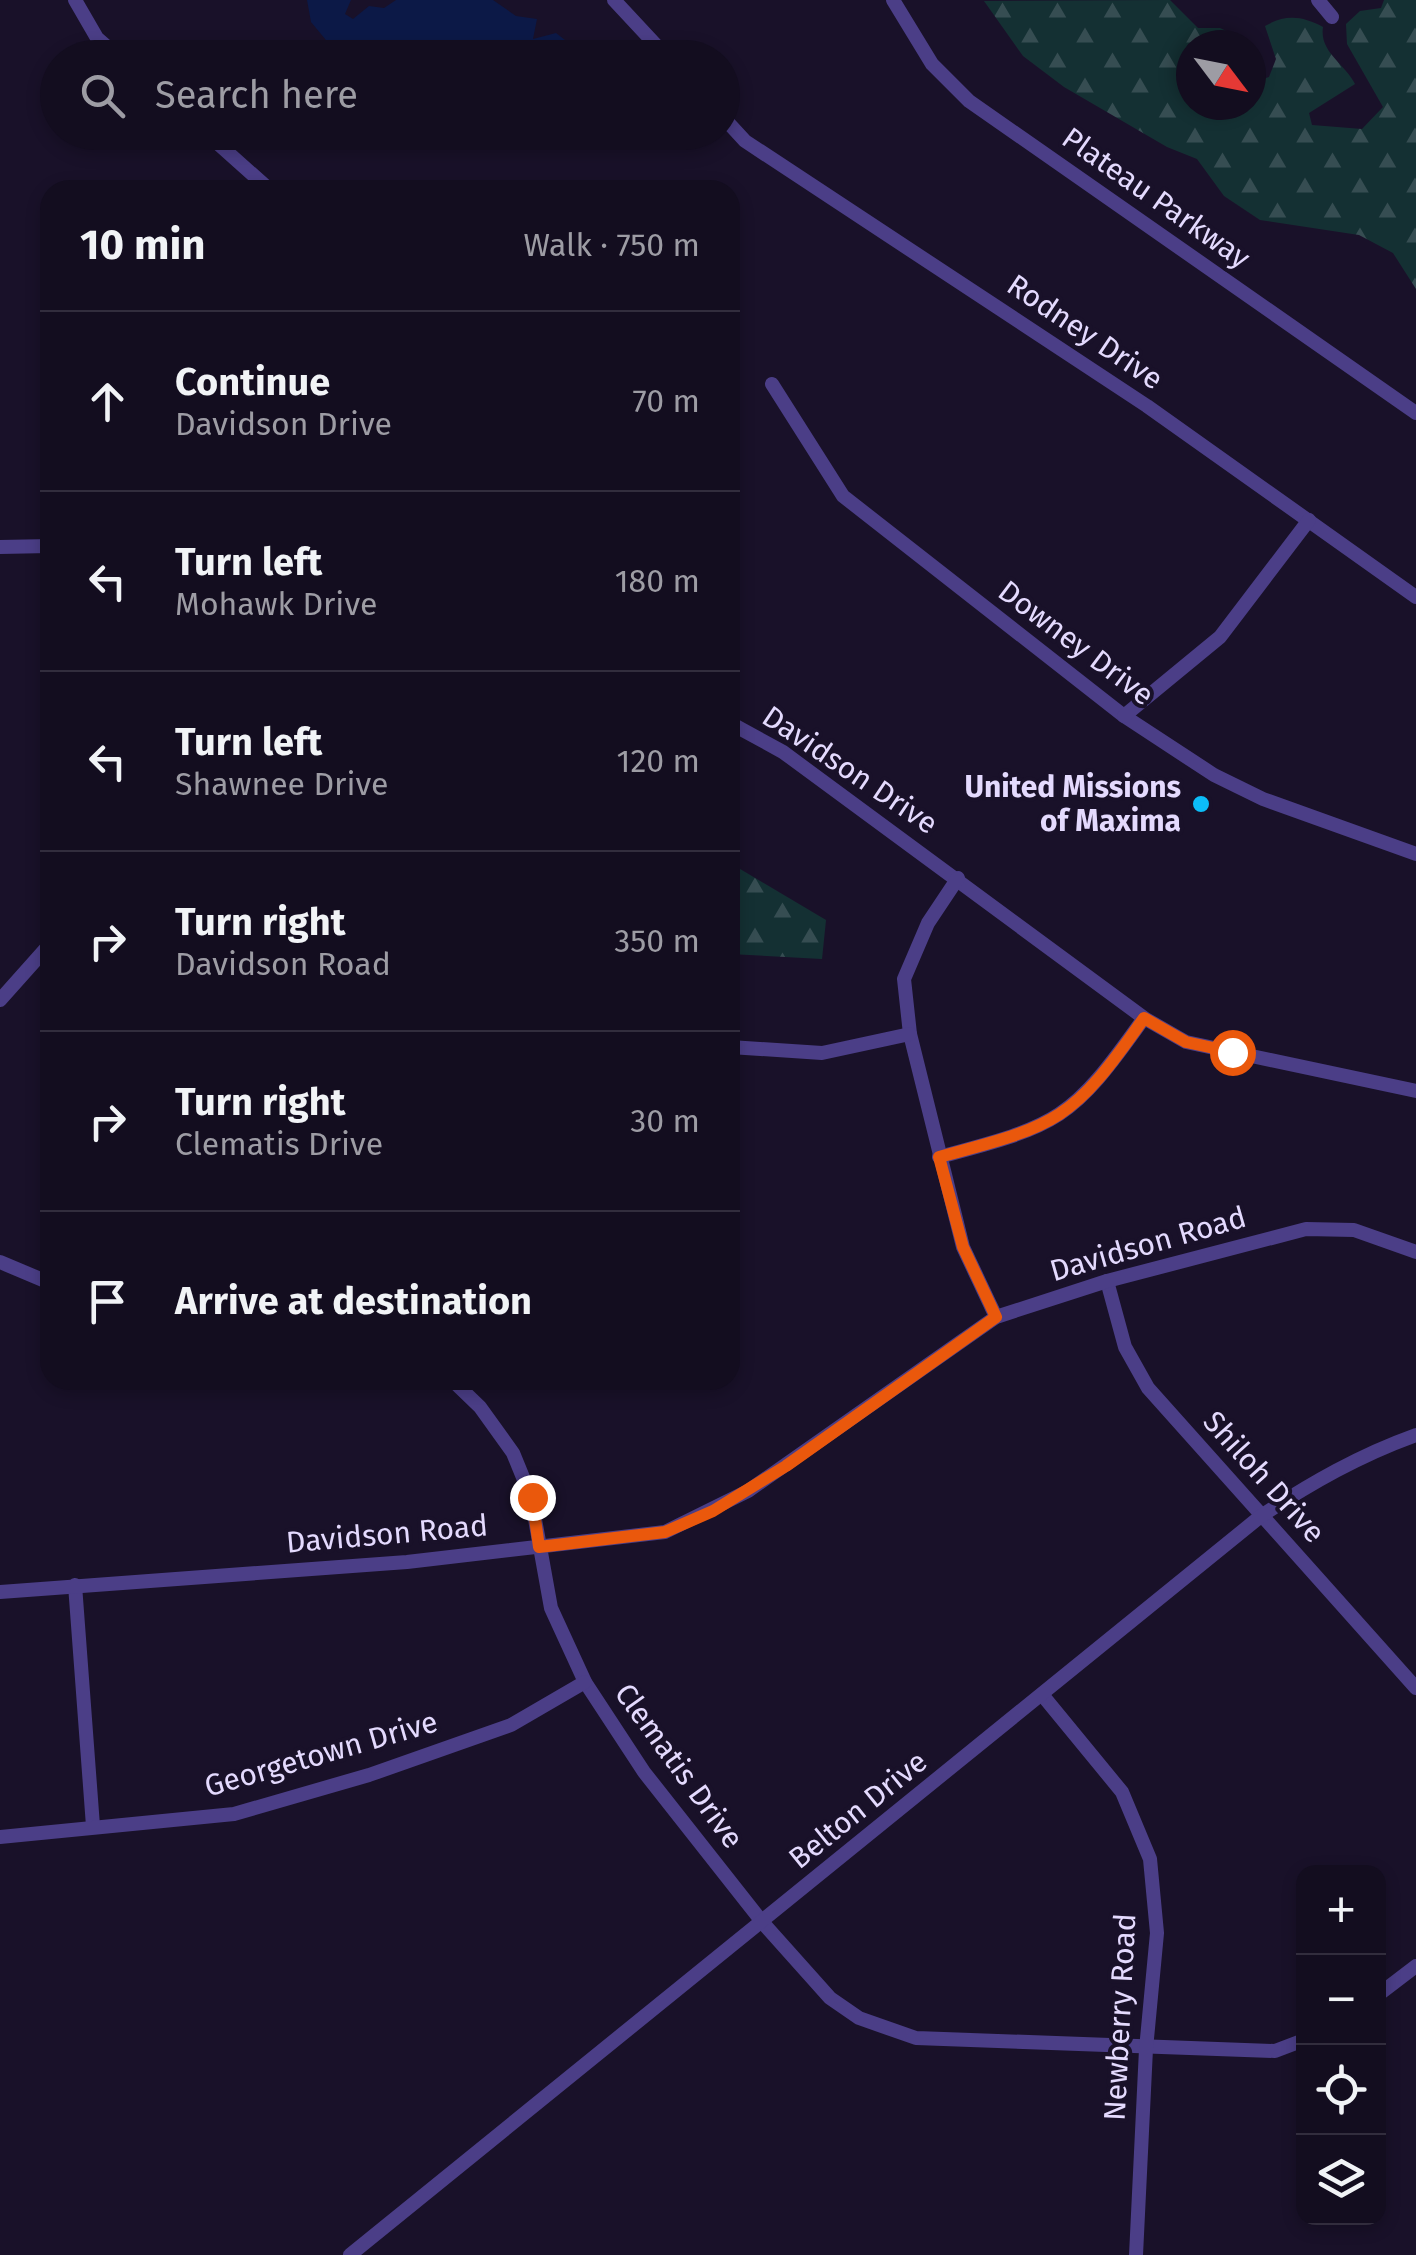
<!DOCTYPE html>
<html lang="en">
<head>
<meta charset="utf-8">
<style>
  :root { --surface:#130d1f; --page:#201b2c; --text:#f1f3f6; --muted:#9d9ca4; --line:#322d3d }
  body { margin:0; font-family:"Fira Sans",sans-serif; background:var(--page); color:var(--text) }
  .controls { position:absolute; right:30px; bottom:30px; display:grid; overflow:hidden; border-radius:20px; box-shadow:0 5px 15px #0003 }
  .controls button { width:90px; height:90px; display:grid; place-items:center; padding:0; border:0; border-bottom:2px solid var(--line); background:var(--surface); color:var(--text); font:50px sans-serif }
  .compass { position:absolute; left:1176px; top:30px; width:90px; height:90px; border-radius:50%; background:var(--surface); box-shadow:0 5px 15px #0003; rotate:122deg }
  .stop { position:absolute; width:30px; height:30px; margin:-22px; border:8px solid #ea580c; border-radius:50%; background:#fff }
  .stop.end { background:#ea580c; border-color:#fff; box-shadow:0 2px 10px #0008 }
  .list { margin:0; padding:0; list-style:none }
  h2 { display:flex; justify-content:space-between; align-items:center; height:130px; margin:0; padding:0 40px; font-size:42px }
  h2 small { font-size:32px; font-weight:400; color:var(--muted) }
  .list li { display:grid; grid-template-columns:65px 1fr auto; gap:30px; align-items:center; box-sizing:border-box; height:180px; padding:0 40px; border-top:2px solid var(--line) }
  .list b { display:block; font-size:38px; white-space:nowrap }
  .list p { margin:0; font-size:32px; white-space:nowrap; color:var(--muted) }
  .list em { font-size:32px; font-style:normal; color:var(--muted) }
  .icon { flex:none; width:55px; height:55px; fill:none; stroke:currentColor; stroke-width:2; stroke-linecap:round; stroke-linejoin:round }
  .map { position:relative; flex:none; width:1416px; height:2255px; overflow:hidden }
  .search { position:absolute; background:var(--surface); box-shadow:0 5px 15px #0003; left:40px; top:40px; width:700px; height:110px; display:flex; align-items:center; gap:25px; box-sizing:border-box; padding:0 35px; border-radius:55px; color:var(--muted); font-size:38px }
  .panel { position:absolute; background:var(--surface); box-shadow:0 5px 15px #0003; left:40px; top:180px; width:700px; height:1210px; border-radius:30px }
  .map>svg:first-child { display:block }
  .forest { fill:url(#forest-firs) }
  .water { fill:#0c1947 }
  .lines { fill:none; stroke-linecap:round; stroke-linejoin:round }
  .minor { stroke:#4b3e87; stroke-width:14 }
  .route { stroke:#ea580c; stroke-width:12 }
  .poi-dot { fill:#0cbdf8; stroke:#191129; stroke-width:4 }
  .labels { text-anchor:middle; dominant-baseline:central; stroke-width:8; stroke-linejoin:round; paint-order:stroke }
  .street-label { font-size:30px; fill:#e4dafe; stroke:#191129 }
  .poi-label { font-size:30px; font-weight:bold; fill:#e4dafe; stroke:#191129; text-anchor:end }
</style>
</head>
<body>
<div class="map">
<svg width="1416" height="2255" viewBox="0 0 1416 2255">
  <defs>
    <pattern id="forest-firs" width="22" height="20" patternUnits="userSpaceOnUse" patternTransform="scale(2.5)"><rect width="22" height="20" fill="#143033"/><path d="M5 1l3.5 6h-7zM16 11l3.5 6h-7z" fill="#364d52"/></pattern>
  </defs>
  <rect width="100%" height="100%" fill="#191129"/>
  <!-- forest -->
  <g class="forest">
    <path d="M1170 0 1198 28H1220L1237 36 1229 45H1191V105H1251V77L1257 81 1269 77 1276 59 1265 26C1286 14 1302 16 1323 27 1319 52 1345 64 1355 84L1309 113 1312 125 1362 129 1383 107 1347 44 1346 24 1360 11 1381 8 1384 0H1416V289L1393 253 1359 235 1260 220 1224 196 1197 159 1167 147 1064 87 1023 56 984 1Z"/>
    <path d="M730 863 826 920 822 959 730 954Z"/>
  </g>
  <!-- water -->
  <path class="water" d="M307 0H351L345 14 353 19 369 6 384 8 396 0H493L516 16 537 19 533 39 556 33 565 40 555 57H340L311 22Z"/>
  <g class="lines">
    <!-- minor -->
    <g class="minor">
      <path d="M75 0 97 38 120 58"/>
      <path d="M614 0 668 58"/>
      <path d="M893 0 932 64 969 101 1416 413"/>
      <path d="M1318 0 1332 17"/>
      <path d="M722 116 745 141 1147 406 1416 597"/>
      <path d="M205 132 270 190"/>
      <path d="M772 384 843 496 1124 716 1214 775 1263 799 1416 854"/>
      <path d="M0 547 50 546"/>
      <path d="M1124 716 1220 637 1309 520"/>
      <path d="M730 723 783 752 1144 1018 1186 1042 1416 1091"/>
      <path d="M958 878 928 923 904 979 910 1034 963 1247 996 1317"/>
      <path d="M0 1000 50 944"/>
      <path d="M730 1047 822 1053 910 1034"/>
      <path d="M939 1157C1059 1125 1071 1121 1144 1018"/>
      <path d="M0 1262 50 1283"/>
      <path d="M1107 1281 1125 1347 1148 1388 1416 1688"/>
      <path d="M452 1380 480 1407 513 1453 531 1497 551 1608 585 1682 644 1772 763 1923 830 1998 859 2018 916 2038 1275 2051 1304 2040"/>
      <path d="M75 1585 93 1826"/>
      <path d="M0 1592 407 1562 665 1532 748 1491 996 1317 1107 1281 1306 1229 1354 1230 1416 1252"/>
      <path d="M1044 1697 1122 1792 1150 1859 1157 1933 1146 2049 1136 2255"/>
      <path d="M0 1837 234 1814 369 1775 511 1725 585 1682"/>
      <path d="M1378 1995 1416 1966"/>
      <path d="M350 2255 1261 1516C1311 1483 1360 1455 1416 1435"/>
    </g>
  </g>
  <g class="lines">
    <!-- route -->
    <path class="route" d="M532 1497 539 1547 665 1532 713 1511 786 1466 996 1317 963 1247 939 1157C1059 1125 1072 1121 1144 1018L1186 1042 1232 1052"/>
  </g>
  <!-- markers -->
  <circle class="poi-dot" cx="1201" cy="804" r="10"/>
  <g class="labels">
    <!-- street labels -->
    <g class="street-label">
      <text transform="translate(1156 198) rotate(35)">Plateau Parkway</text>
      <text transform="translate(1085 332) rotate(34)">Rodney Drive</text>
      <text transform="translate(1076 643) rotate(37)">Downey Drive</text>
      <text transform="translate(850 770) rotate(34)">Davidson Drive</text>
      <text transform="translate(1148 1244) rotate(-16)">Davidson Road</text>
      <text transform="translate(1264 1477) rotate(48)">Shiloh Drive</text>
      <text transform="translate(387 1534) rotate(-5)">Davidson Road</text>
      <text transform="translate(321 1754) rotate(-16)">Georgetown Drive</text>
      <text transform="translate(679 1766) rotate(54)">Clematis Drive</text>
      <text transform="translate(858 1810) rotate(-39)">Belton Drive</text>
      <text transform="translate(1120 2017) rotate(-87)">Newberry Road</text>
    </g>
    <!-- poi labels -->
    <g class="poi-label">
      <text x="1181" y="787">United Missions<tspan x="1181" dy="34">of Maxima</tspan></text>
    </g>
  </g>
</svg>
<div class="controls">
<button>+</button>
<button>−</button>
<button><svg class="icon" aria-label="locate" viewBox="0 0 24 24"><circle cx="12" cy="12" r="6"/><path d="M12 2v4M12 18v4M2 12h4M18 12h4"/></svg></button>
<button><svg class="icon" aria-label="layers" viewBox="0 0 24 24"><path d="M12 4l9 5-9 5-9-5zM3 14l9 5 9-5"/></svg></button>
</div>
<svg class="compass" viewBox="-18 -18 36 36"><path d="M0-13l5 13h-10z" fill="#e53935"/><path d="M0 13l5-13h-10z" fill="#9d9ca4"/></svg>
<div class="stop" style="left:1232px;top:1052px"></div>
<div class="stop end" style="left:532px;top:1497px"></div>
<div class="search"><svg class="icon" aria-label="search" viewBox="0 0 24 24"><circle cx="10" cy="10" r="6"/><path d="M15 15l6 6"/></svg>Search here</div>
<section class="panel">
<h2>10 min<small>Walk · 750 m</small></h2>
<ul class="list">
<li><svg class="icon" aria-label="ahead" viewBox="0 0 24 24"><path d="M12 20V5M6 11l6-6 6 6"/></svg><div><b>Continue</b><p>Davidson Drive</p></div><em>70 m</em></li>
<li><svg class="icon" aria-label="left" viewBox="0 0 24 24"><path d="M17 20v-9H6M10 6l-5 5 5 5"/></svg><div><b>Turn left</b><p>Mohawk Drive</p></div><em>180 m</em></li>
<li><svg class="icon" aria-label="left" viewBox="0 0 24 24"><path d="M17 20v-9H6M10 6l-5 5 5 5"/></svg><div><b>Turn left</b><p>Shawnee Drive</p></div><em>120 m</em></li>
<li><svg class="icon" aria-label="right" viewBox="0 0 24 24"><path d="M7 20v-9h11M14 6l5 5-5 5"/></svg><div><b>Turn right</b><p>Davidson Road</p></div><em>350 m</em></li>
<li><svg class="icon" aria-label="right" viewBox="0 0 24 24"><path d="M7 20v-9h11M14 6l5 5-5 5"/></svg><div><b>Turn right</b><p>Clematis Drive</p></div><em>30 m</em></li>
<li><svg class="icon" aria-label="arrive" viewBox="0 0 24 24"><path d="M6 21V4h12l-3 4 3 4H6"/></svg><div><b>Arrive at destination</b></div></li>
</ul>
</section>
</div>
</body>
</html>
